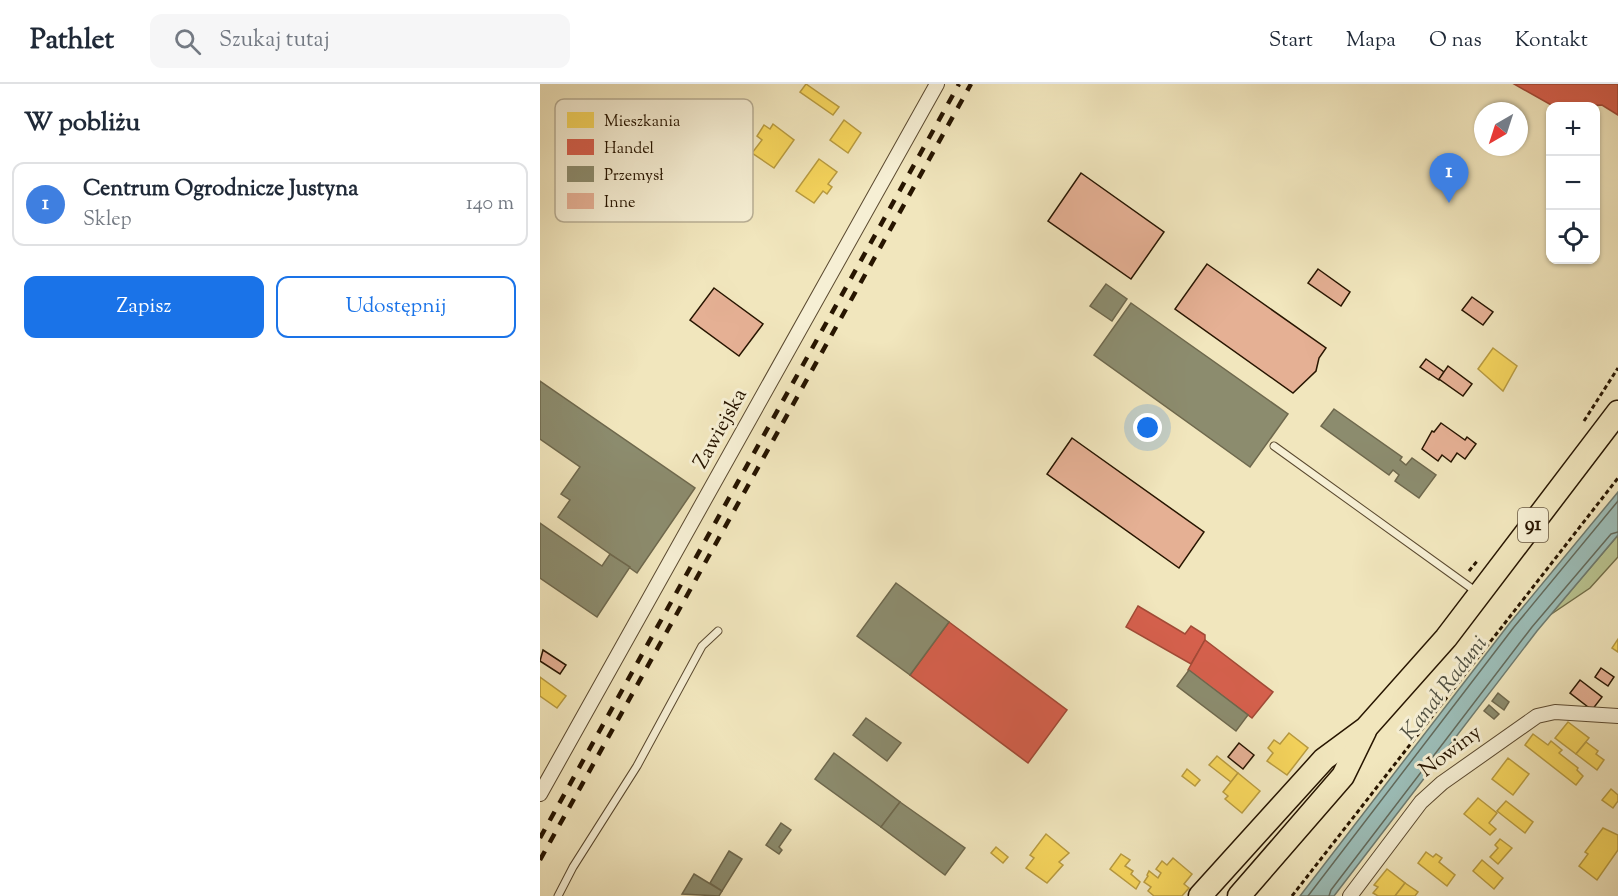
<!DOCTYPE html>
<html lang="pl">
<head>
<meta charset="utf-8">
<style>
  :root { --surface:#fff; --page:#f6f6f7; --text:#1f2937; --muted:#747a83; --line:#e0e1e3; --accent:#1a73e8 }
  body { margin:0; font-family:"Sorts Mill Goudy",serif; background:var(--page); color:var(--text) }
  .controls { position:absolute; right:18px; top:18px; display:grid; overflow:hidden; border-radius:12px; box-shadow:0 2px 4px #0004 }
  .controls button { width:54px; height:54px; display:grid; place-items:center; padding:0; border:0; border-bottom:2px solid var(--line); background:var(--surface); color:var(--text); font:30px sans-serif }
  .compass { position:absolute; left:934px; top:18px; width:54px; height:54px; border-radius:50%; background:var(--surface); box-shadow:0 2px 4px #0004; rotate:219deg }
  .you { position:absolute; left:608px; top:344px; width:21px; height:21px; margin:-15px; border:4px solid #fff; border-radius:50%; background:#1a73e8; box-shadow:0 0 0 9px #1a73e833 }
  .badge { display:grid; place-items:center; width:39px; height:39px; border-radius:50%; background:var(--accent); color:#fff; font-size:20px; font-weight:700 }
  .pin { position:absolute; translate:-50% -50px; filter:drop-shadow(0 2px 3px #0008) }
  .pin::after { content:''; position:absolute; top:32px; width:21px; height:18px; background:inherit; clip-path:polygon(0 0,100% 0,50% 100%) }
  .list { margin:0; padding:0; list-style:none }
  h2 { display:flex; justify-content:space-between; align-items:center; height:78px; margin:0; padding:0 24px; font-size:26px }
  h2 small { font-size:20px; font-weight:400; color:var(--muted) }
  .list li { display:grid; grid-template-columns:39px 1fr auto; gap:18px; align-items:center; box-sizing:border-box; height:84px; margin:0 12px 12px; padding:0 12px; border:2px solid var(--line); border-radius:12px }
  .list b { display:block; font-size:22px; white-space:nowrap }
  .list p { margin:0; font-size:20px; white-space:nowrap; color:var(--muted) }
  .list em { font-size:20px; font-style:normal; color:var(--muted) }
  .actions { display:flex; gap:12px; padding:18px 24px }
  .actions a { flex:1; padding:14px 0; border:2px solid var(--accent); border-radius:12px; text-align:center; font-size:21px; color:var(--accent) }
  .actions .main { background:var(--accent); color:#fff }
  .icon { flex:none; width:33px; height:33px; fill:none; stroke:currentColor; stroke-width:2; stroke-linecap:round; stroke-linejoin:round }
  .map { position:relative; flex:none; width:1078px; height:812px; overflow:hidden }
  header { display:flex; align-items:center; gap:36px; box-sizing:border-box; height:84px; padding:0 30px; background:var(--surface); border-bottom:2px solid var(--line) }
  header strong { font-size:28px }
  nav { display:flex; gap:33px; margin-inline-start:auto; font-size:21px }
  .search { width:420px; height:54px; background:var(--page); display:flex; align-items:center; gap:15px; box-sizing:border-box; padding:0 21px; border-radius:12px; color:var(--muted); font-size:22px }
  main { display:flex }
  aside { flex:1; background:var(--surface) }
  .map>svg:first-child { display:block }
  .green { fill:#bac591; stroke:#706d48; stroke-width:1.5 }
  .water { fill:#9cbeb9; stroke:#6d7a6f; stroke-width:1.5 }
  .homes { fill:#f6d55c; stroke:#b89b40; stroke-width:1.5 }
  .shops { fill:#d6604d; stroke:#a24a36; stroke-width:1.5 }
  .industry { fill:#8c8c6e; stroke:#6e684d; stroke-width:1.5 }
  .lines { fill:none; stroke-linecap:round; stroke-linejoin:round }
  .shore { stroke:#626a5c; stroke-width:1.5 }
  .building { fill:#e5b094; stroke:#271500; stroke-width:1.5 }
  .lane-casing { stroke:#5a492f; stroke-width:9 }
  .street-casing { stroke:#5a492f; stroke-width:16 }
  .primary-casing { stroke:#271500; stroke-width:25 }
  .path { stroke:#271500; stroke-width:3; stroke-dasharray:4.5 3; stroke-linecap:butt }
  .lane { stroke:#f6efd4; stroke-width:7 }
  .street { stroke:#f6efd4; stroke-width:14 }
  .primary { stroke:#f1e6bd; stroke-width:22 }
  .rail { stroke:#271500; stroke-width:4.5; stroke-dasharray:10 10; stroke-linecap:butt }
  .labels { text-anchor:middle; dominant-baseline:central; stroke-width:6; stroke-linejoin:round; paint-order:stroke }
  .shield { fill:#f6efd4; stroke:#655640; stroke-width:1.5 }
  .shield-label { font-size:20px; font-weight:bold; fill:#271500 }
  .street-label { font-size:21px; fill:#271500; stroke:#f6efd4 }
  .water-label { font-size:22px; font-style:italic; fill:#505041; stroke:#f6efd4 }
  .key { fill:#f6efd4; stroke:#b8ae94; stroke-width:1.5 }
  .key-label { font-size:16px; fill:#271500 }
</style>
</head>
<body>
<header>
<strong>Pathlet</strong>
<div class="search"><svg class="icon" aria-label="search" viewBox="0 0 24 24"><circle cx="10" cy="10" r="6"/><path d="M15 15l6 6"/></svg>Szukaj tutaj</div>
<nav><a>Start</a><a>Mapa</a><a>O nas</a><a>Kontakt</a></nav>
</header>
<main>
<aside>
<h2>W pobliżu<small></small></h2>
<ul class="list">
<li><span class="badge" style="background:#3f7fe0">1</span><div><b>Centrum Ogrodnicze Justyna</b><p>Sklep</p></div><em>140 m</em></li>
</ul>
<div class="actions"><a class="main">Zapisz</a><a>Udostępnij</a></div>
</aside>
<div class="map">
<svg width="1078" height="812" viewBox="0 0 1078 812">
  <rect width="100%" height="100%" fill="#f1e6bd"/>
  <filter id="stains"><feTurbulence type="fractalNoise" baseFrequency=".00333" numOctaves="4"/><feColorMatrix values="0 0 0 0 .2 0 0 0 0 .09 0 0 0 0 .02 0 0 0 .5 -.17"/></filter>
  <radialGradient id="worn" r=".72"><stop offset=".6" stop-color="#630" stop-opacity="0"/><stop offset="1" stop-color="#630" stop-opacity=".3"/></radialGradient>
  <!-- green -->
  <path class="green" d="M1078 451V473L1050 504 1010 531Z"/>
  <!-- water -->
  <path class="water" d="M1078 408V451L997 547 794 812H760L969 540Z"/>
  <!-- homes -->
  <g class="homes">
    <path d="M266 0 299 23 293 31 260 8Z"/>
    <path d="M304 36 321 49 308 69 290 56Z"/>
    <path d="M233 40 254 56 234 84 212 69 222 56 217 52 224 41 230 45Z"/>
    <path d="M279 75 297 88 288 100 292 103 287 110 283 107 274 119 256 107Z"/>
    <path d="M953 264 977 282 963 307 938 285Z"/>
    <path d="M1078 555V568L1072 564Z"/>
    <path d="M0 593 26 612 17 624 0 612Z"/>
    <path d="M1028 638 1049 654 1036 670 1015 654Z"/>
    <path d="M749 649 768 664 747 691 727 677 733 669 728 664 734 656 740 660Z"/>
    <path d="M993 650 1008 661 1011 657 1022 666 1019 669 1038 684 1037 686 1043 692 1036 701 985 661Z"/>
    <path d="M1046 658 1058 667 1056 670 1064 676 1057 686 1036 670Z"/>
    <path d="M677 672 698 689 691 698 669 681Z"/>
    <path d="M968 674 989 690 973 711 952 695Z"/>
    <path d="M647 685 660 696 655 702 642 692Z"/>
    <path d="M698 689 720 707 702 729 685 715 688 712 683 708Z"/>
    <path d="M1071 705 1078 711V717L1073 724 1062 716Z"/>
    <path d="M938 714 957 729 949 739 956 745 950 751 924 730Z"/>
    <path d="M966 717 993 738 985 749 957 727Z"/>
    <path d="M1063 744 1078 751V766L1057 796 1039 782 1048 770 1045 768Z"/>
    <path d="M506 750 529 769 519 778 523 781 507 799 486 784 494 774 490 771Z"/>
    <path d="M960 755 972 764 958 780 950 773 958 764 955 761Z"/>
    <path d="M456 763 468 773 463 779 451 769Z"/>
    <path d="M886 768 893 773 896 770 902 774 899 778 915 791 907 802 878 779Z"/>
    <path d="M581 770 590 776 585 782 593 787 591 790 600 798 596 805 570 785Z"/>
    <path d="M633 774 652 790 644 800 649 804 642 812H614L608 807 611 803 604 798 608 792 607 791 609 787 618 794 621 789 616 785 622 777 627 781Z"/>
    <path d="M942 776 963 794 954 805 933 787Z"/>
    <path d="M847 785 865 799 855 812H838L833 809 838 803 834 801Z"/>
    <path d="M865 799 878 808 875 812H855Z"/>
  </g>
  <!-- shops -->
  <g class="shops">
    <path d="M974 0H1078V31L1062 21 1013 22Z"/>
    <path d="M598 522 645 550 651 542 665 551V556L651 580 586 543Z"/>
    <path d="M409 538 527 626 488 679 370 591Z"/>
    <path d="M665 556 733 608 712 634 648 586Z"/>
  </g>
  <!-- industry -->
  <g class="industry">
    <path d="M566 200 587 215 572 237 550 222Z"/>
    <path d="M591 219 748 330 710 383 554 271Z"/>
    <path d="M0 297 155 404 97 489 18 433 30 416 21 410 40 383 0 355Z"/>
    <path d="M794 325 862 373 860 376 866 381 872 374 896 391 879 414 855 397 859 391 853 386 849 391 781 342Z"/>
    <path d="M0 439 62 482 70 470 90 483 57 533 0 494Z"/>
    <path d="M356 499 409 538 370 591 317 552Z"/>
    <path d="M649 586 708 631 696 647 637 602Z"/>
    <path d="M958 609 969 618 964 626 952 617Z"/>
    <path d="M949 621 959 630 954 635 944 627Z"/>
    <path d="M326 634 361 659 347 677 313 651Z"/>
    <path d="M294 669 360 718 341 743 275 695Z"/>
    <path d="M360 718 425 764 405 791 341 743Z"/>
    <path d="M241 739 251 746 239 763 242 766 239 770 226 761Z"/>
    <path d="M189 767 202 775 182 807 170 799Z"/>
    <path d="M154 790 182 807 179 812 142 810Z"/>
  </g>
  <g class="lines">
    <!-- shore -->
    <g class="shore">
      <path d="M768 812 974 543 1078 417"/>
      <path d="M789 812 791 806 992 543 1071 450 1078 448"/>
    </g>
  </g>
  <!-- building -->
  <g class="building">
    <path d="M541 89 624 148 591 195 508 137Z"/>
    <path d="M667 180 786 264 779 274 776 287 753 309 635 225Z"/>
    <path d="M778 185 810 208 801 222 768 199Z"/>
    <path d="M174 204 223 240 199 272 150 236Z"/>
    <path d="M932 213 953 228 943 241 922 226Z"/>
    <path d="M886 275 904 288 899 296 880 283Z"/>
    <path d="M908 282 932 300 923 312 899 295Z"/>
    <path d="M901 339 925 356 927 353 936 360 925 375 917 369 911 378 902 371 898 377 882 365 892 347 894 348Z"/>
    <path d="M532 354 664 448 639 484 507 390Z"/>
    <path d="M3 566 26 581 20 590 0 577Z"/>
    <path d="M1061 584 1074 593 1068 602 1055 593Z"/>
    <path d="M1040 596 1062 613 1052 626 1030 609Z"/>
    <path d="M699 659 714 671 703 685 688 673Z"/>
  </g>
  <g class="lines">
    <defs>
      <g id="lane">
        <path d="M734 362 938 509"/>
        <path d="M18 812 33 783 97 682 162 562 178 547"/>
      </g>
      <g id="street">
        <path d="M0 710 397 0"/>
        <path d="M810 812 881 718 902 699 997 632 1015 628 1078 632"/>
      </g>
      <g id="primary">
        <path d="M660 812 784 675 826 644 906 554 1078 328"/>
        <path d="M699 812 803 692 825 647"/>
      </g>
    </defs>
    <!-- lane casing -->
    <use href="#lane" class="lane-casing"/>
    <!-- street casing -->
    <use href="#street" class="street-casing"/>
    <!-- primary casing -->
    <use href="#primary" class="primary-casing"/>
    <!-- path -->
    <g class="path">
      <path d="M1044 337 1078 284"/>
      <path d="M929 487 938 476"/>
      <path d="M752 812 1078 394"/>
    </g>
    <!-- lane -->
    <use href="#lane" class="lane"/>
    <!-- street -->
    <use href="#street" class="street"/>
    <!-- primary -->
    <use href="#primary" class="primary"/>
    <!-- rail -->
    <g class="rail">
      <path d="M0 754 419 0"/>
      <path d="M0 776 431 0"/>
    </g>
  </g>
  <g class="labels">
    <!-- shield labels -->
    <rect class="shield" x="978" y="424" width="30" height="34" rx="4.5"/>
    <g class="shield-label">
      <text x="993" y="441">91</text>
    </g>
    <!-- street labels -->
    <g class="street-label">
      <text transform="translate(181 345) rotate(-61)">Zawiejska</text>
      <text transform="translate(911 668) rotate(-37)">Nowiny</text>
    </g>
    <!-- water labels -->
    <g class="water-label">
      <text transform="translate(905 605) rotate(-52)">Kanał Raduni</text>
    </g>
  </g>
  <!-- legend -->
  <rect x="15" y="15" width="198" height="123" rx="9" class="key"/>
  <rect x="27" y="28" width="27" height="16" fill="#f6d55c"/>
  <rect x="27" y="55" width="27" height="16" fill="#d6604d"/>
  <rect x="27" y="82" width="27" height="16" fill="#8c8c6e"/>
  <rect x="27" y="109" width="27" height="16" fill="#e5b094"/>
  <g class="key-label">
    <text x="64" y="42">Mieszkania</text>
    <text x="64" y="69">Handel</text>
    <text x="64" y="96">Przemysł</text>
    <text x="64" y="123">Inne</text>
  </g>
  <rect width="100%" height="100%" filter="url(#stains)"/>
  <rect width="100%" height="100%" fill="url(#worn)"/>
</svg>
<div class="controls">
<button>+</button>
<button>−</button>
<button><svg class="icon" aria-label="locate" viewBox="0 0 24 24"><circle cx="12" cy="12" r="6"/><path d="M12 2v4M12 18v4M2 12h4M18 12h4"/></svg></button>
</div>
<svg class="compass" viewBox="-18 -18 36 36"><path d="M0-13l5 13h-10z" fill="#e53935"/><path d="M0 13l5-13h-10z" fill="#747a83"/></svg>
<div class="you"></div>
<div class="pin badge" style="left:909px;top:119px;background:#3f7fe0">1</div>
</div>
</main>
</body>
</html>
